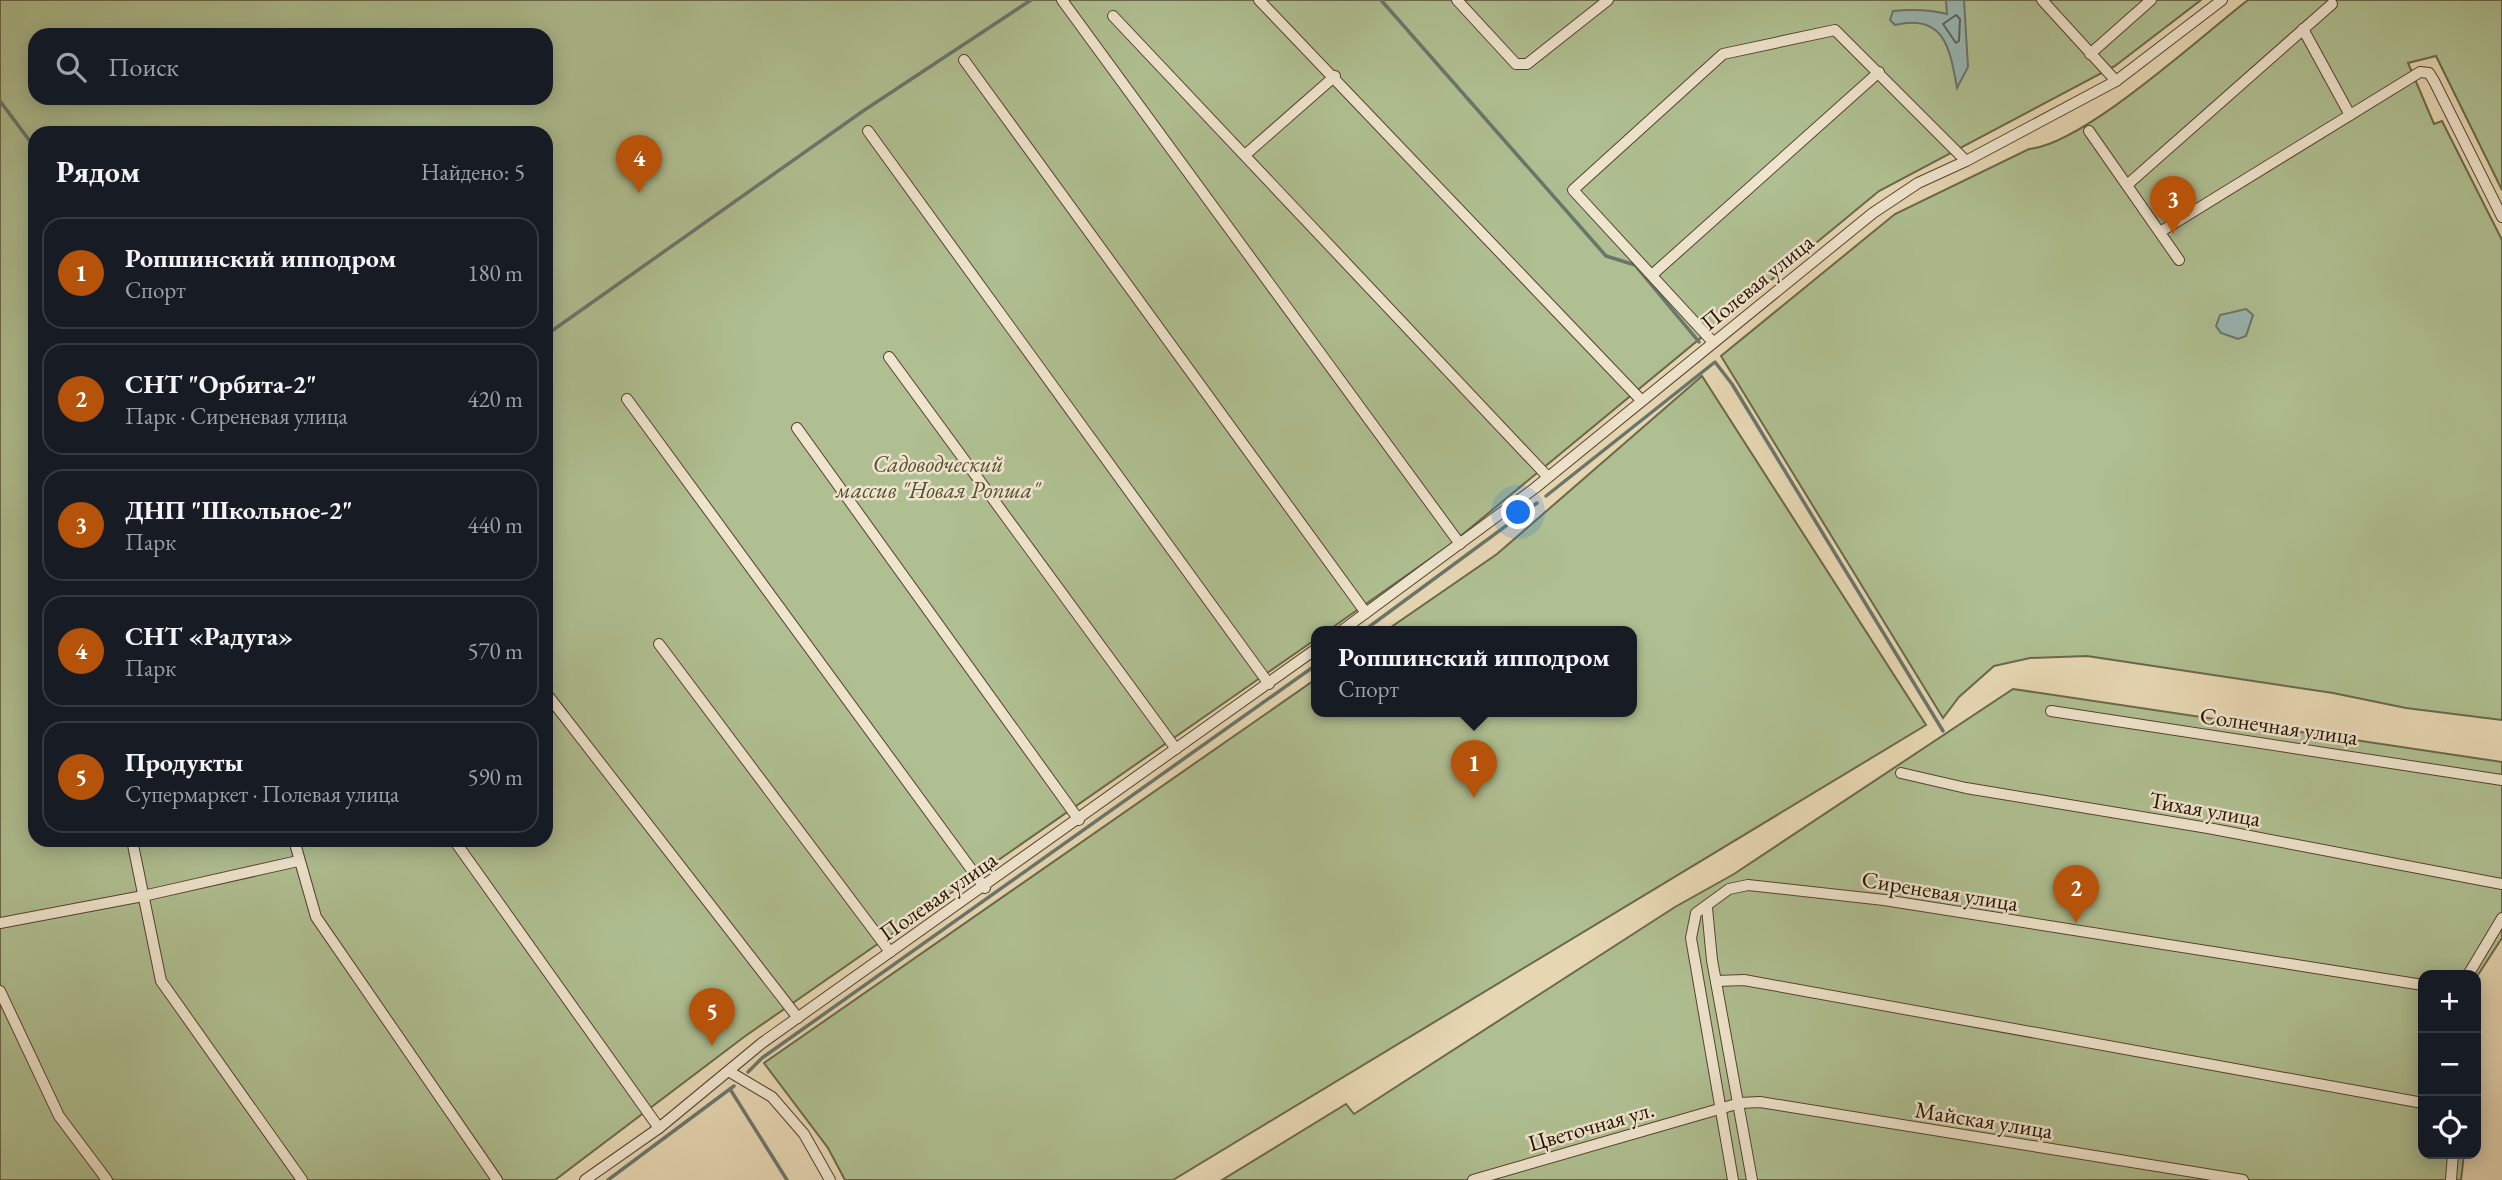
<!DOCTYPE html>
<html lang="ru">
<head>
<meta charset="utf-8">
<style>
  :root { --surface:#171b24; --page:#242831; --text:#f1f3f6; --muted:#9ea1a6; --line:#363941; --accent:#b45309 }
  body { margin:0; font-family:"EB Garamond",serif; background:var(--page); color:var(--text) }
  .controls { position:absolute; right:21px; bottom:21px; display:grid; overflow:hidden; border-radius:14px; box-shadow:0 4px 18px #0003 }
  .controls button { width:63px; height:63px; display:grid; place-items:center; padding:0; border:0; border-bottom:2px solid var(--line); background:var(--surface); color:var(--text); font:35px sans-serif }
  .you { position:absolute; left:1519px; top:513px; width:24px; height:24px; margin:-18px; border:5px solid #fff; border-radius:50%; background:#1a73e8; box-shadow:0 0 0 10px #1a73e833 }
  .badge { display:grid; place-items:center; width:46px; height:46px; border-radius:50%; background:var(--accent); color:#fff; font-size:23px; font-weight:700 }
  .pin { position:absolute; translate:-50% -58px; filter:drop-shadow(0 2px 4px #0008) }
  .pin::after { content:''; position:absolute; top:37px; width:24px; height:21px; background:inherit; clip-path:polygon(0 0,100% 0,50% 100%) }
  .popup { position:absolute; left:1311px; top:626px; width:326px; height:91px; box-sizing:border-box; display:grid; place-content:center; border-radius:14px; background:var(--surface); filter:drop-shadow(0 2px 5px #0005); font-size:23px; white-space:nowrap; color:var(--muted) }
  .popup b { font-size:26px; color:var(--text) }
  .popup::after { content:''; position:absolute; left:50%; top:100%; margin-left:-14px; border:14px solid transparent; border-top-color:var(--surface) }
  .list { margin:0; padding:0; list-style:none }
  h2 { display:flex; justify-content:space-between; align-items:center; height:91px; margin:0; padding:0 28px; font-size:30px }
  h2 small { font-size:23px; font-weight:400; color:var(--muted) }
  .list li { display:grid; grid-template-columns:46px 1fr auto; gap:21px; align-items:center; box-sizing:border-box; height:112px; margin:0 14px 14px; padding:0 14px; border:2px solid var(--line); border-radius:21px }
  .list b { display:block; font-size:26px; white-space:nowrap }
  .list p { margin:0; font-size:23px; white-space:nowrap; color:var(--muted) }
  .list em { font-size:23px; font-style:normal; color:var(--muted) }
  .icon { flex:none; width:38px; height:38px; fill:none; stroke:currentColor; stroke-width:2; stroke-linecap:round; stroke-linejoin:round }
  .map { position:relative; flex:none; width:2502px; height:1180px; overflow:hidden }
  .search { position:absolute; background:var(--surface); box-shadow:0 4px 18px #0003; left:28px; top:28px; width:525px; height:77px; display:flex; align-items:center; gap:18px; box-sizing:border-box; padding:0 24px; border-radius:21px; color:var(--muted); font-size:26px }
  .panel { position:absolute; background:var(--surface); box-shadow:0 4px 18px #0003; left:28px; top:126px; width:525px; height:721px; border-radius:21px }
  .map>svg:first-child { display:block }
  .green { fill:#afbf91; stroke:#6a6848; stroke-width:2; fill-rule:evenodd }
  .water { fill:#98b7b3; stroke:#6a756b; stroke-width:2 }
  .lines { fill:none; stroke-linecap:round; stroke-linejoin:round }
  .shore { stroke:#5f645a; stroke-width:2 }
  .stream { stroke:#6a756b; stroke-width:3.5 }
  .minor-casing { stroke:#56422c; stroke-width:12 }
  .minor { stroke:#efe4cd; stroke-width:10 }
  .labels { text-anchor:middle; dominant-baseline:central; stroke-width:5; stroke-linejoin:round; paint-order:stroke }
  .street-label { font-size:23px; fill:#261100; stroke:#efe4cd }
  .park-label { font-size:23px; font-style:italic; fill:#564e33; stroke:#efe4cd }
</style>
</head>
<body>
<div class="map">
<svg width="2502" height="1180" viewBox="0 0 2502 1180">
  <rect width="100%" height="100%" fill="#e6d6b2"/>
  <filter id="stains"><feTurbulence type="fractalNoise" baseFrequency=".00286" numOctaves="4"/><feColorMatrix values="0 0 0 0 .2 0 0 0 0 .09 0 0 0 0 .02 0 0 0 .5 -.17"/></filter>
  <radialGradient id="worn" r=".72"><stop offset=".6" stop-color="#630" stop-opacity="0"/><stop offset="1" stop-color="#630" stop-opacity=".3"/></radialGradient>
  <!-- green -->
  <g class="green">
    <path d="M0 0H2201L2115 66 1879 191 1451 544 1326 632H1316V639L744 1037 555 1180H0ZM35 35H546V98H35ZM35 133H546V840H35Z"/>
    <path d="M2248 0H2502V190L2436 56 2408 63 2434 124 2442 121 2502 240V720L2406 708 2333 693 2087 656 2030 658 1994 666 1959 697 1943 718 1721 356 1895 214 2029 149C2084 144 2200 37 2248 0Z"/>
    <path d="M1702 376 1926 725 1173 1180H845L828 1148 764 1063 1316 679V712H1632V632H1384L1497 554Z"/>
    <path d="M2013 689 2502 762V938L2476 978V975H2423V1154H2464L2461 1180H1222L1346 1104 1354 1114 1675 907 1734 874Z"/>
  </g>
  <!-- water -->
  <g class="water">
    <path d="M1946 0H1964L1968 67 1957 88C1950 48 1944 13 1895 25L1890 20 1893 11C1912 9 1928 9 1947 14Z"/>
    <path d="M2246 309 2253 315 2246 336 2238 339 2221 333 2216 326 2220 315Z"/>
  </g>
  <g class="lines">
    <!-- shore -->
    <path class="shore" d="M1956 15 1960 19 1959 41 1956 43 1943 24Z"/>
    <!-- stream -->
    <g class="stream">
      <path d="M1381 0 1606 256 1635 265 1699 342"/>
      <path d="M0 101 35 148"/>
      <path d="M546 335 863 111 1031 0"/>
      <path d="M1546 496 1715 362 1732 384 1943 731"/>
      <path d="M1362 632 1537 503"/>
      <path d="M748 1072 762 1058 1316 665"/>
      <path d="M730 1089 787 1180"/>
      <path d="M608 1180 734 1086"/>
    </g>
    <defs>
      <g id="minor">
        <path d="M1062 0 1460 544"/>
        <path d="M1259 0 1641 400"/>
        <path d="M1457 0 1516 64H1527L1608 0"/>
        <path d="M2042 0 2116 81"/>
        <path d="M1113 16 1548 477"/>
        <path d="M2303 29 2350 115"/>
        <path d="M2090 54 2151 0"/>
        <path d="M964 60 1366 613"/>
        <path d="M868 131 1269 684"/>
        <path d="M2089 131 2179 260"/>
        <path d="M1245 155 1335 76"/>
        <path d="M2127 185 2332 4"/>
        <path d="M2160 232 2420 72 2429 73 2434 81 2502 217"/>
        <path d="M1653 274 1879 72"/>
        <path d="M1712 341 1573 190 1723 54 1835 30 1966 161"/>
        <path d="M889 357 1176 749"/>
        <path d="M627 399 985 888"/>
        <path d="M797 428 1079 820"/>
        <path d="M1340 632 1535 488 1873 213 1918 183 1966 161 2116 81 2222 0"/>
        <path d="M659 644 890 952"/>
        <path d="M546 693 798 1018"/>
        <path d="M2051 711 2502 780"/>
        <path d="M1901 773 1966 788 2208 828 2502 884"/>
        <path d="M132 840 161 981 302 1180"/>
        <path d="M294 840 316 917 497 1180"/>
        <path d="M454 840 659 1128"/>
        <path d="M1707 908 1712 960 1752 1180"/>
        <path d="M0 923 143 896 298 861"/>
        <path d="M2468 975 2502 918"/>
        <path d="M1716 981 1744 980 2423 1103"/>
        <path d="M0 991 59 1116 107 1180"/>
        <path d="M730 1072 772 1097 804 1134 830 1180"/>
        <path d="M585 1180 659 1128 762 1043 1316 649"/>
        <path d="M1473 1180 1740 1103 1760 1102 2243 1180"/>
        <path d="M1733 1180 1691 938 1696 913 1729 889 1748 885 1884 900 2423 985"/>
        <path d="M2451 1180 2453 1154"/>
      </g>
    </defs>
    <!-- minor casing -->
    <use href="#minor" class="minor-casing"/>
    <!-- minor -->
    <use href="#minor" class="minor"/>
  </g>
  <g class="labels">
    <!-- street labels -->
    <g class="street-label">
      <text transform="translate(1757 282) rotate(-39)">Полевая улица</text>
      <text transform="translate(2279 726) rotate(8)">Солнечная улица</text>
      <text transform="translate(2205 809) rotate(10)">Тихая улица</text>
      <text transform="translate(1940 891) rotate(9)">Сиреневая улица</text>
      <text transform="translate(938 896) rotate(-35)">Полевая улица</text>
      <text transform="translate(1984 1120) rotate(9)">Майская улица</text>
      <text transform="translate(1591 1126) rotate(-16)">Цветочная ул.</text>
    </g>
    <!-- park labels -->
    <g class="park-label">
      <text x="938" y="464">Садоводческий<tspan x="938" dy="26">массив "Новая Ропша"</tspan></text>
    </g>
  </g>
  <rect width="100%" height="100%" filter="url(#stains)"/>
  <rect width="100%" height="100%" fill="url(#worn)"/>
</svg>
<div class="controls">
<button>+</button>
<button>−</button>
<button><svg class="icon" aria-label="locate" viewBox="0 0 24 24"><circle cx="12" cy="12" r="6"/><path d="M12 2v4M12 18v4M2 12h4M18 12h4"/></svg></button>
</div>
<div class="you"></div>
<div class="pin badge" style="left:1474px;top:798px">1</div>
<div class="popup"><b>Ропшинский ипподром</b>Спорт</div>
<div class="pin badge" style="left:2076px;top:923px">2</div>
<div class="pin badge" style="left:2173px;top:234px">3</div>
<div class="pin badge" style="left:639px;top:193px">4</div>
<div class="pin badge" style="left:712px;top:1046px">5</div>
<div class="search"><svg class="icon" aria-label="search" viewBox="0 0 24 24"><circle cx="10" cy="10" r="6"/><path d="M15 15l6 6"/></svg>Поиск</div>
<section class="panel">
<h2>Рядом<small>Найдено: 5</small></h2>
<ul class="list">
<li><span class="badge">1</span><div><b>Ропшинский ипподром</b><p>Спорт</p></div><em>180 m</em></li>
<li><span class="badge">2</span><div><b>СНТ &quot;Орбита-2&quot;</b><p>Парк · Сиреневая улица</p></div><em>420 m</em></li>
<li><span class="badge">3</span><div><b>ДНП &quot;Школьное-2&quot;</b><p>Парк</p></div><em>440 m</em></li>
<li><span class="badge">4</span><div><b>СНТ «Радуга»</b><p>Парк</p></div><em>570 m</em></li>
<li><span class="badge">5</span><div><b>Продукты</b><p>Супермаркет · Полевая улица</p></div><em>590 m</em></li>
</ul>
</section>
</div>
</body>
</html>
